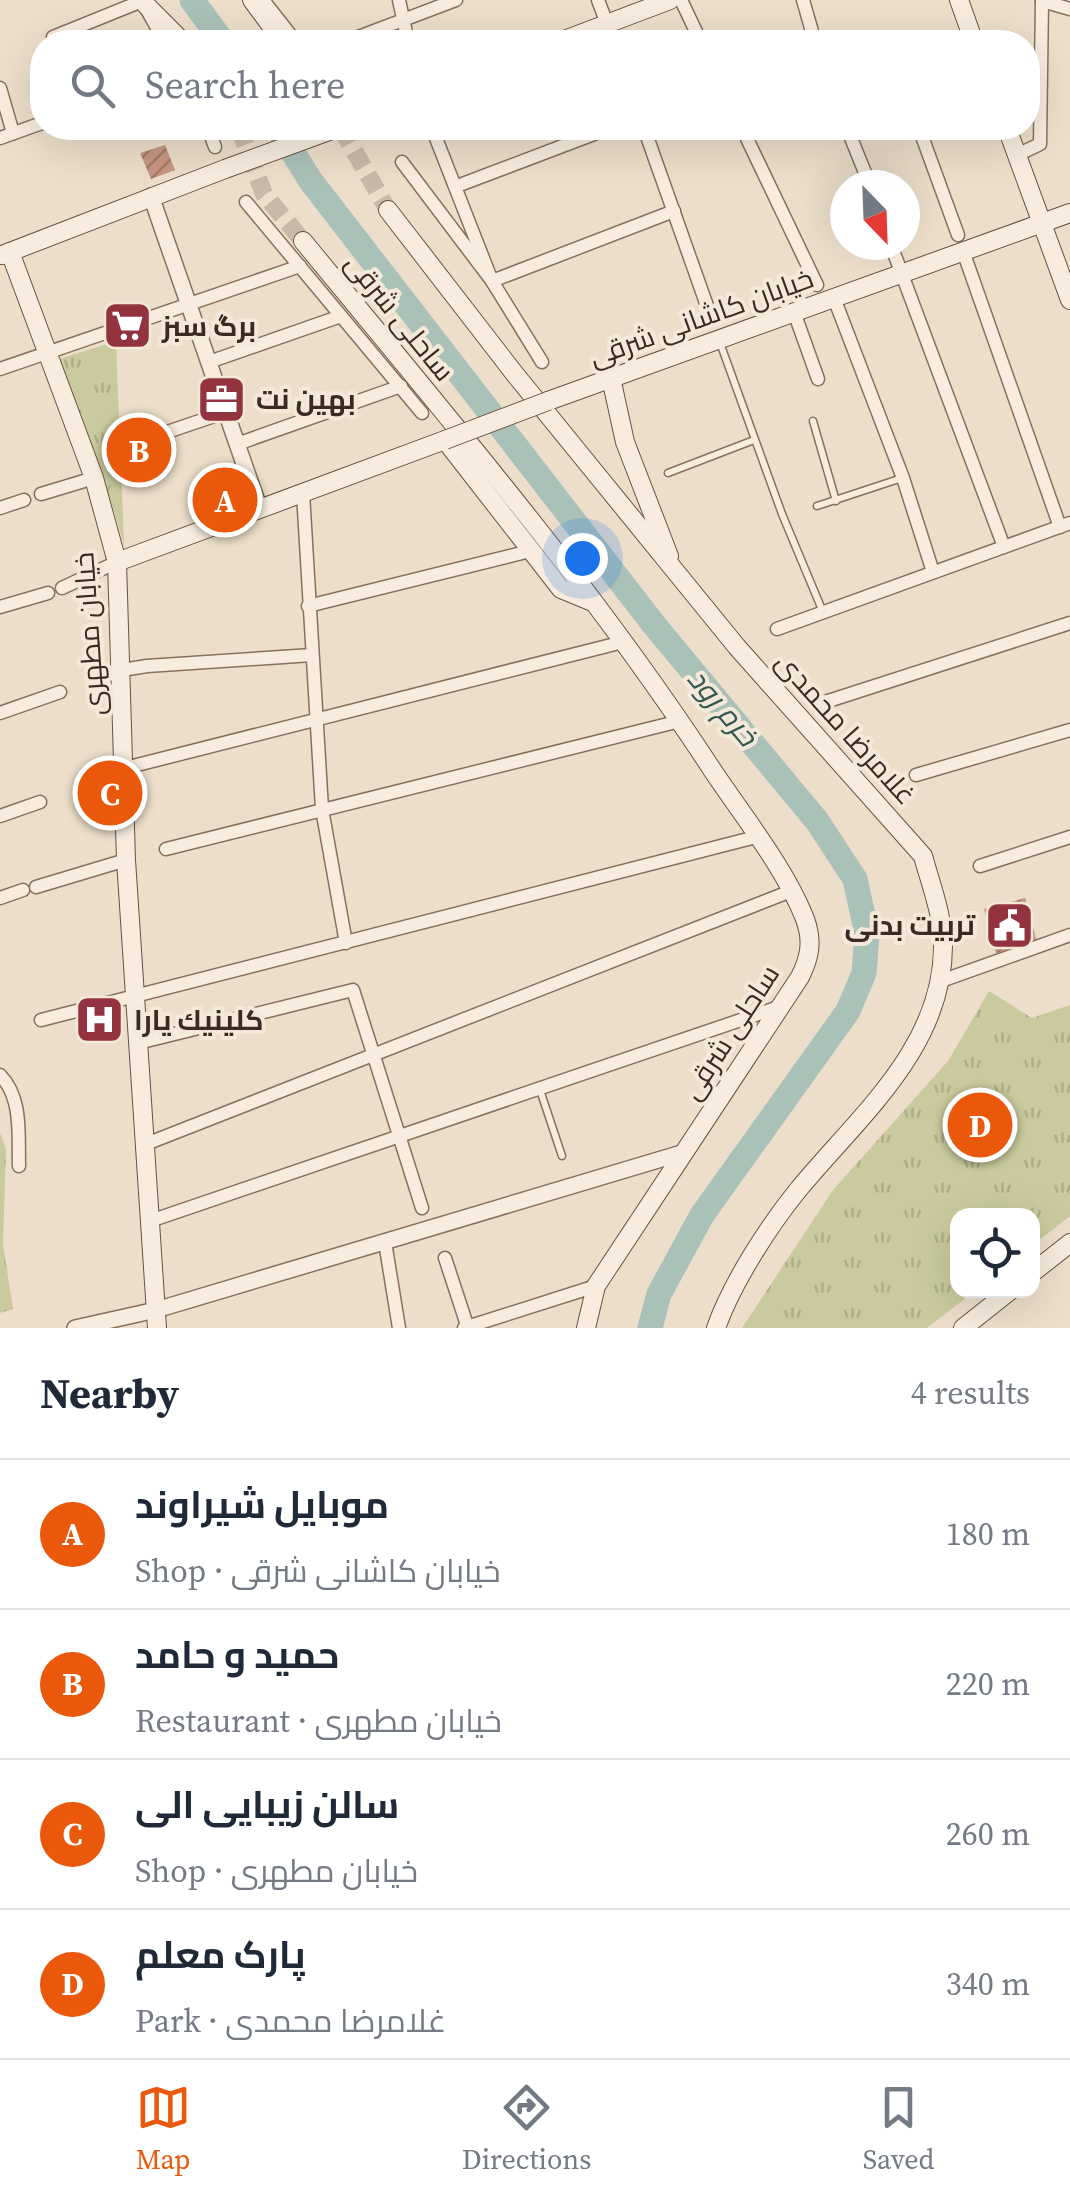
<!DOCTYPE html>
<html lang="en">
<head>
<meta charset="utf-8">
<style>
  :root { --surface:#fff; --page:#f6f6f7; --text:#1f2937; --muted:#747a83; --line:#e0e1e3; --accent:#ea580c }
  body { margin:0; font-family:"Source Serif 4",Cairo,serif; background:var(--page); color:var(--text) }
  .controls { position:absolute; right:30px; bottom:30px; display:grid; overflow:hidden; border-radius:20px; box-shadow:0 10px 40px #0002 }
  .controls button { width:90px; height:90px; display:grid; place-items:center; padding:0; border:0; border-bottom:2px solid var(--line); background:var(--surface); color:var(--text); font:50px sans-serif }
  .compass { position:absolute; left:830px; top:170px; width:90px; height:90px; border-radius:50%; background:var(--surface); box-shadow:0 10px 40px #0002; rotate:157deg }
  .you { position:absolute; left:582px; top:558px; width:35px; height:35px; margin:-25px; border:8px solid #fff; border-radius:50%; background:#1a73e8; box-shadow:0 0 0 15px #1a73e833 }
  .badge { display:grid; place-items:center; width:65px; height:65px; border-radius:50%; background:var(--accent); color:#fff; font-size:32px; font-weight:700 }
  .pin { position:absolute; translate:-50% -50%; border:5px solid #fff; box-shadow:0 2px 10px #0006 }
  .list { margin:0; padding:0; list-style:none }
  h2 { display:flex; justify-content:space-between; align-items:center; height:130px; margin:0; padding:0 40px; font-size:42px }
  h2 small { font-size:32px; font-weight:400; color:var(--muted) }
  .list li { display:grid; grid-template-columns:65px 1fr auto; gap:30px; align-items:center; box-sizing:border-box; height:150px; padding:0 40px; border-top:2px solid var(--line) }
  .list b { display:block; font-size:38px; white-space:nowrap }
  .list p { margin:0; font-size:32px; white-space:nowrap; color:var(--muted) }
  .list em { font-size:32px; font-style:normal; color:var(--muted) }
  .icon { flex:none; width:55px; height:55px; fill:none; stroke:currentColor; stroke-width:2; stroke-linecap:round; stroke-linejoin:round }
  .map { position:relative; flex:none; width:1070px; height:1328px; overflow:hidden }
  .search { position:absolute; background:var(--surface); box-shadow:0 10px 40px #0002; left:30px; right:30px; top:30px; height:110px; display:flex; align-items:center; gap:25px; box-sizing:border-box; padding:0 35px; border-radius:40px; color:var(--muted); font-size:38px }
  .sheet { height:730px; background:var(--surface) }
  nav { display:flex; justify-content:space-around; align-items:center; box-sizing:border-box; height:140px; border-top:2px solid var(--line); background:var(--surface); font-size:28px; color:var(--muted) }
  nav a { display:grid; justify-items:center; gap:5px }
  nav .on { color:var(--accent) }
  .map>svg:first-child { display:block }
  .park { fill:url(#park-tufts) }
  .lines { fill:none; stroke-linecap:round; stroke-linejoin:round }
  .river { stroke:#aac1b7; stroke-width:25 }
  .building { fill:url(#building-hatch) }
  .secondary-tunnel { stroke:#c8baa8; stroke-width:18; stroke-dasharray:18 9; stroke-linecap:butt }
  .service-casing { stroke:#88705f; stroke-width:9 }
  .minor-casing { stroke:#88705f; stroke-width:15 }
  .tertiary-casing { stroke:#88705f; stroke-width:18 }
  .secondary-casing { stroke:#6a5142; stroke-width:20 }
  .service { stroke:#f7ecdd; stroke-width:6 }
  .minor { stroke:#f7ecdd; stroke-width:12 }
  .tertiary { stroke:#f7ecdd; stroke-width:15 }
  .secondary { stroke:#f7ecdd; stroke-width:18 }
  .secondary-bridge-casing { stroke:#6a5142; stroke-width:20; stroke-linecap:butt }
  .secondary-bridge { stroke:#f7ecdd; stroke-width:18 }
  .labels { text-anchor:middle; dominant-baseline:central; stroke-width:8; stroke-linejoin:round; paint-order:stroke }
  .street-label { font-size:28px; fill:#3a2a22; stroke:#f4e9d9 }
  .poi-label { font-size:28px; font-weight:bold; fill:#3a2a22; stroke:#f4e9d9; text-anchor:start }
  .water-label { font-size:30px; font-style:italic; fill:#325851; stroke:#f4e9d9 }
</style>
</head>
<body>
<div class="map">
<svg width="1070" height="1328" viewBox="0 0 1070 1328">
  <defs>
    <pattern id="park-tufts" width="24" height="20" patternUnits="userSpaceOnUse" patternTransform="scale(2.5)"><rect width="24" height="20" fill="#caca9e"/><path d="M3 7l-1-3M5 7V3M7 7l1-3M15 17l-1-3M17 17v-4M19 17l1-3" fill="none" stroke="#aeae88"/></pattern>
    <pattern id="building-hatch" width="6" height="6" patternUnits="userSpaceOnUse" patternTransform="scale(2.5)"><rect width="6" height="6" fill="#c89682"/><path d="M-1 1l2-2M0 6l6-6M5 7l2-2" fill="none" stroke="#a37b6a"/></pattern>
  </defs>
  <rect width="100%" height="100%" fill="#ecdeca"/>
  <!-- park -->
  <g class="park">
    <path d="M116 341 124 545 104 478 59 359Z"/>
    <path d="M989 991 1032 1018 1070 1005V1216L1033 1245 1032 1216H958V1290L975 1291 927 1328H742L833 1190 948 1061Z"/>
    <path d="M0 1133 6 1149 3 1244 13 1309 0 1313Z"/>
  </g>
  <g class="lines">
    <!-- river -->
    <g class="river">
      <path d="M192 0 223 42"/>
      <path d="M278 128 310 180 655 626 817 821 855 879 867 934 864 973 848 1011 702 1215 659 1294 650 1328"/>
    </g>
  </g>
  <!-- building -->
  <g class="building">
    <path d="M165 145 175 170 151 179 140 153Z"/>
    <path d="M1025 898 1037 942 996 953 984 909Z"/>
  </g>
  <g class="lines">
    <!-- secondary-tunnel -->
    <g class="secondary-tunnel">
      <path d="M239 128 264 194 303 241"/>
      <path d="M341 128 388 210"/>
    </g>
    <defs>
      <g id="service">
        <path d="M719 340 782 514 823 612"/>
        <path d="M813 421 836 501"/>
        <path d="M668 473 754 440"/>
        <path d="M817 506 902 478"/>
        <path d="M540 1090 562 1156"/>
      </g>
      <g id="minor">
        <path d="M263 0 296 42"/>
        <path d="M399 0 408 42"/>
        <path d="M598 0 614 42"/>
        <path d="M681 0 701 42"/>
        <path d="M803 0 815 42"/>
        <path d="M1042 1 1070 9"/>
        <path d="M53 37 142 1 165 42"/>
        <path d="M345 42 456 0"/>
        <path d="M0 88 13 133"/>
        <path d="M208 128 215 147"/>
        <path d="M432 128 492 281 674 211"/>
        <path d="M644 128 711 317"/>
        <path d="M742 128 817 285"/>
        <path d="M847 128 870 185"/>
        <path d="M919 128 958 235"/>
        <path d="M0 138 42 123"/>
        <path d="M1017 155 1040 144 1042 0"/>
        <path d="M402 162 492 281 542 362"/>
        <path d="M457 186 610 128"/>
        <path d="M246 202 422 413"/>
        <path d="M891 245 1004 547"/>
        <path d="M963 251 1060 527"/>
        <path d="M834 298 903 478 933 572"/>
        <path d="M794 312 818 379"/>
        <path d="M209 362 341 316"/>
        <path d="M0 369 300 266"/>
        <path d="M237 444 401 386"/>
        <path d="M129 445 226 412"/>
        <path d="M303 493 322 809 346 943"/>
        <path d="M41 494 94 478"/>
        <path d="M0 508 24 500"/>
        <path d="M62 588 117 562"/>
        <path d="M308 606 530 551"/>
        <path d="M0 607 48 593"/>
        <path d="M777 629 1070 523"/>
        <path d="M122 670 147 666 312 655"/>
        <path d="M822 703 1070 623"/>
        <path d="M0 713 60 692"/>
        <path d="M125 768 623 642"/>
        <path d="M916 775 1070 730"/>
        <path d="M0 816 40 802"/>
        <path d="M166 849 680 721"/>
        <path d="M980 866 1070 837"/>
        <path d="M36 887 126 860"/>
        <path d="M0 898 23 890"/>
        <path d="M941 981 1070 935"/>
        <path d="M41 1020 756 837"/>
        <path d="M138 1043 353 990 422 1208"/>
        <path d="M0 1075C23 1098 18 1136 19 1166"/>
        <path d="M146 1144 791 891"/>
        <path d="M150 1221 779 1007"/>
        <path d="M385 1242 399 1328"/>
        <path d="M445 1258 468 1328"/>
        <path d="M464 1328 596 1286"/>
      </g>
      <g id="tertiary">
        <path d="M151 196 259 507"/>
        <path d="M75 1328 156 1310 685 1152"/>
      </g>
      <g id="secondary">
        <path d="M141 0 183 42"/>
        <path d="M252 0 283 42"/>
        <path d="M959 0 974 42"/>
        <path d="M559 42 670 0"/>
        <path d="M1007 128 1070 300"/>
        <path d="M388 210 514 373 737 647 923 856C931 885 943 916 943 946 943 1048 858 1117 798 1190 768 1227 732 1283 716 1328"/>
        <path d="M303 241C444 413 591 584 713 771 743 816 785 868 805 919 813 941 810 957 800 977L596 1286 586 1328"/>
        <path d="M10 252 94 478 117 562 126 860 157 1328"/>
        <path d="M2 255 225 169"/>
        <path d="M611 378 625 442 669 556"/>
        <path d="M548 401 1070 213"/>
        <path d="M117 562 445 440 561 589 590 601"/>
        <path d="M1032 1273 1070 1243"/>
        <path d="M963 1328 1011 1290"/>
      </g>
    </defs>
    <!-- service casing -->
    <use href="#service" class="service-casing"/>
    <!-- minor casing -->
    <use href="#minor" class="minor-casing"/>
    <!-- tertiary casing -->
    <use href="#tertiary" class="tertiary-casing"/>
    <!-- secondary casing -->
    <use href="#secondary" class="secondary-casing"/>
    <!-- service -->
    <use href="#service" class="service"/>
    <!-- minor -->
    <use href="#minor" class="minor"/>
    <!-- tertiary -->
    <use href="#tertiary" class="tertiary"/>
    <!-- secondary -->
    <use href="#secondary" class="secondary"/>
    <defs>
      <g id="secondary-bridge">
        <path d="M225 169 337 128"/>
        <path d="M445 440 548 401"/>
      </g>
    </defs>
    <!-- secondary-bridge casing -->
    <use href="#secondary-bridge" class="secondary-bridge-casing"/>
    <!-- secondary-bridge -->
    <use href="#secondary-bridge" class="secondary-bridge"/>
  </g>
  <!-- icons -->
  <defs>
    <symbol id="supermarket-square" viewBox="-11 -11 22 22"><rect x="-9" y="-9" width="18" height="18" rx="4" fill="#943340" stroke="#f4e9d9"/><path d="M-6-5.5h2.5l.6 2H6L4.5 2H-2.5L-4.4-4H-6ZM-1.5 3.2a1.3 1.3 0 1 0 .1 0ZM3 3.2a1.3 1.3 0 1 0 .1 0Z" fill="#fff"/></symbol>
    <symbol id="office-square" viewBox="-11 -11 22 22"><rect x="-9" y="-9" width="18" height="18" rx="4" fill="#943340" stroke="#f4e9d9"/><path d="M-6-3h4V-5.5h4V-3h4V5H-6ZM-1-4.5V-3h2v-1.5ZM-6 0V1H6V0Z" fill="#fff"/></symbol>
    <symbol id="civic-square" viewBox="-11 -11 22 22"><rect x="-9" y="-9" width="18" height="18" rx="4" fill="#943340" stroke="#f4e9d9"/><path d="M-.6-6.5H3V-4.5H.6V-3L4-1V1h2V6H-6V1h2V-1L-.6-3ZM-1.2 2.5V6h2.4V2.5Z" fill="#fff"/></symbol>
    <symbol id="hospital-square" viewBox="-11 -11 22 22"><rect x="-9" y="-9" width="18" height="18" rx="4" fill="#943340" stroke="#f4e9d9"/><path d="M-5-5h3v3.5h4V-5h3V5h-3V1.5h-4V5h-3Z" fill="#fff"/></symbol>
  </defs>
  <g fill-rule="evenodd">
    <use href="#supermarket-square" x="100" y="298" width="55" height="55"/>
    <use href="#office-square" x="194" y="372" width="55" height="55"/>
    <use href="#civic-square" x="982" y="898" width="55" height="55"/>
    <use href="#hospital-square" x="72" y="992" width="55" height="55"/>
  </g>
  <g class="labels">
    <!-- street labels -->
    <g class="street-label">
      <text transform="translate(400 317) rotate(51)">ساحلی شرقی</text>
      <text transform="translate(701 317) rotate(-20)">خیابان کاشانی شرقی</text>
      <text transform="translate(89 634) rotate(-94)">خیابان مطهری</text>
      <text transform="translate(846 728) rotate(48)">غلامرضا محمدی</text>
      <text transform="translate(730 1032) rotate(-57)">ساحلی شرقی</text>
    </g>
    <!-- poi labels -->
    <g class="poi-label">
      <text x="162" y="326">برگ سبز</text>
      <text x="256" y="399">بهین نت</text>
      <text x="975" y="925" text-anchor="end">تربیت بدنی</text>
      <text x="134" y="1020">كلينيك يارا</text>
    </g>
    <!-- water labels -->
    <g class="water-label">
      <text transform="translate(723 707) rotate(50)">خرم رود</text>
    </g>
  </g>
</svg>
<div class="controls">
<button><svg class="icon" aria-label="locate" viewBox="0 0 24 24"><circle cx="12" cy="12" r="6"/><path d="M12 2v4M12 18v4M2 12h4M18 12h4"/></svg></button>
</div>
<svg class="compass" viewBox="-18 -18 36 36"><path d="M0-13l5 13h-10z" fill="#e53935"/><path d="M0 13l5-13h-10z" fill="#747a83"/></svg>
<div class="you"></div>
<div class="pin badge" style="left:225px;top:500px">A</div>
<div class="pin badge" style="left:139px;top:450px">B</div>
<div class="pin badge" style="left:110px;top:793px">C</div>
<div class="pin badge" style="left:980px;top:1125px">D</div>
<div class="search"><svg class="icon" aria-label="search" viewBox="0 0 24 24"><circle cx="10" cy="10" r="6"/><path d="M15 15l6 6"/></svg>Search here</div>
</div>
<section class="sheet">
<h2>Nearby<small>4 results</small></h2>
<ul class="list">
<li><span class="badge">A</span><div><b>موبایل شیراوند</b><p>Shop · خیابان کاشانی شرقی</p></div><em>180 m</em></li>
<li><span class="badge">B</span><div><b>حمید و حامد</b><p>Restaurant · خیابان مطهری</p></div><em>220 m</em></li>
<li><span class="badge">C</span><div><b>سالن زیبایی الی</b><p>Shop · خیابان مطهری</p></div><em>260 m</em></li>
<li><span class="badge">D</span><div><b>پارک معلم</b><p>Park · غلامرضا محمدی</p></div><em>340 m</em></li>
</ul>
</section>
<nav>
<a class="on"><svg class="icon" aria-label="map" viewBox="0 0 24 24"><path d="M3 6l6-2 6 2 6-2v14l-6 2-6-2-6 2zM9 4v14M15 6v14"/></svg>Map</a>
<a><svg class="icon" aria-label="directions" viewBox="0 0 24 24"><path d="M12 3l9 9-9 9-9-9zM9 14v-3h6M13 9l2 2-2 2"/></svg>Directions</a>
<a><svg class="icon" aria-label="saved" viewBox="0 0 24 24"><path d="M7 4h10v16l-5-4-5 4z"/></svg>Saved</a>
</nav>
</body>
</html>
